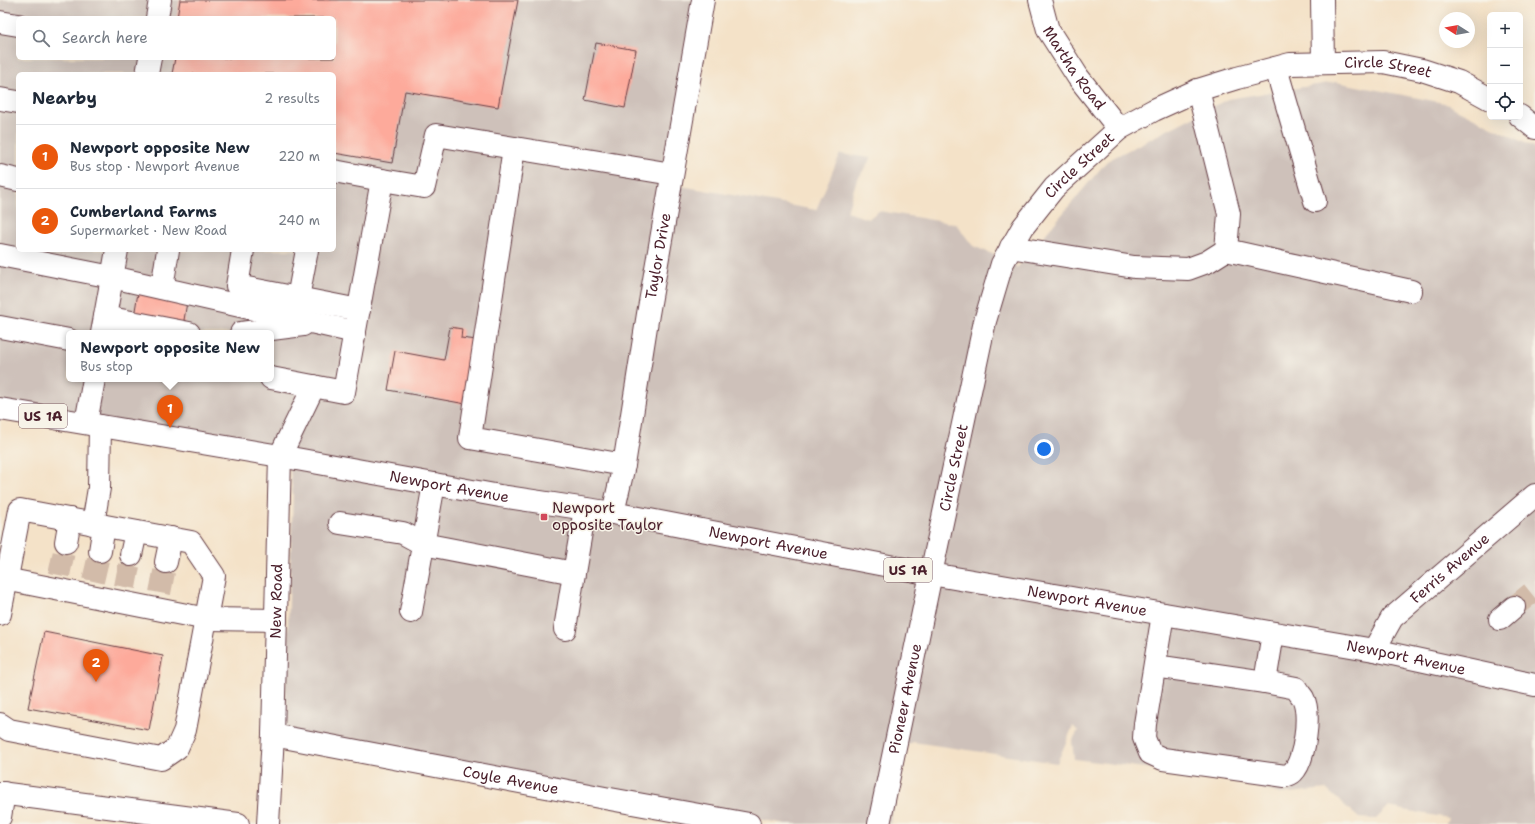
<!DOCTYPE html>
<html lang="en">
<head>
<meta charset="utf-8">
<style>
  :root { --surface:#fff; --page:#f2f2f3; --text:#1f2937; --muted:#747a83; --line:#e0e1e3; --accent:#ea580c }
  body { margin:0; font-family:"Shantell Sans",sans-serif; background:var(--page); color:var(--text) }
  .controls { position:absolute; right:12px; top:12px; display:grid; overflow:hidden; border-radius:6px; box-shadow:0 4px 16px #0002 }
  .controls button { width:36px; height:36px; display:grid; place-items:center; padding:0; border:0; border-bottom:1px solid var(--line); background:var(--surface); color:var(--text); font:20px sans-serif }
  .compass { position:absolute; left:1439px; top:12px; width:36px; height:36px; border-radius:50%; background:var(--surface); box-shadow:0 4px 16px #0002; rotate:281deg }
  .you { position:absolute; left:1044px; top:449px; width:14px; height:14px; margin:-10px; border:3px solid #fff; border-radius:50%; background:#1a73e8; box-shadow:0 0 0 6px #1a73e833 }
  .badge { display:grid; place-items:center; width:26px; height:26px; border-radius:50%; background:var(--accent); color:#fff; font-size:13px; font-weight:700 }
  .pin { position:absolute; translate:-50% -33px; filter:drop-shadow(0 1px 2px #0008) }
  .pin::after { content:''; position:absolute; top:21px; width:14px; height:12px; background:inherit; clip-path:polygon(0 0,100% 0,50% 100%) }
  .popup { position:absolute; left:66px; top:330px; width:208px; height:52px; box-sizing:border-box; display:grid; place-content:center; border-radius:6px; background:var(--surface); filter:drop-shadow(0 1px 3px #0005); font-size:13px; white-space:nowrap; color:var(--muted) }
  .popup b { font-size:15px; color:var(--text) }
  .popup::after { content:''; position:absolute; left:50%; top:100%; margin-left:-8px; border:8px solid transparent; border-top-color:var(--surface) }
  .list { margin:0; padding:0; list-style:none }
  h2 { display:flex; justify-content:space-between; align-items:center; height:52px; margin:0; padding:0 16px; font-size:17px }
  h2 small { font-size:13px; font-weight:400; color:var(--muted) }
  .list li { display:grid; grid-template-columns:26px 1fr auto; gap:12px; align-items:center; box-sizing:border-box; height:64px; padding:0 16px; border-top:1px solid var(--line) }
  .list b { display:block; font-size:15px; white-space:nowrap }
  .list p { margin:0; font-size:13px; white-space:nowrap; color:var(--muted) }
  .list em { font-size:13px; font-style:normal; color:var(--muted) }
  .icon { flex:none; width:22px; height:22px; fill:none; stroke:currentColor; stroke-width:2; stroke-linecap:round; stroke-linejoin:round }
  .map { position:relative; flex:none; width:1535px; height:824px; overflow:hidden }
  .search { position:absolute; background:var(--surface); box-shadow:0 4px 16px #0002; left:16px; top:16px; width:320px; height:44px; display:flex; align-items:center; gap:10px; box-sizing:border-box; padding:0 14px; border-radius:6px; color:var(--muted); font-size:15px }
  .panel { position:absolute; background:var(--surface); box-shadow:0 4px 16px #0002; left:16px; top:72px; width:320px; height:180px; border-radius:6px }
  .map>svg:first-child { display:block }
  .industrial { fill:#cec1ba; fill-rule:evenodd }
  .building { fill:#fdaa9b }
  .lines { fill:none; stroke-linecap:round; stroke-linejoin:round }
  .minor-tunnel { stroke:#d2bba9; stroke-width:22; stroke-dasharray:22 11; stroke-linecap:butt }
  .minor-casing { stroke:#643c43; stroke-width:24 }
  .major-casing { stroke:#643c43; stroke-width:24 }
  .minor { stroke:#fff; stroke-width:22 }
  .major { stroke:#fff; stroke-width:22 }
  .poi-dot { fill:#d1495b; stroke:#f7f3e8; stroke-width:1.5 }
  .labels { text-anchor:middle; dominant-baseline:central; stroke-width:3; stroke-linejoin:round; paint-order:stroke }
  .shield { fill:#f7f3e8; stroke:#7e5f64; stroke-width:1 }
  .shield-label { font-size:14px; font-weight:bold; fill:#4a1f2b }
  .street-label { font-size:15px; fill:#4a1f2b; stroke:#f7f3e8 }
  .poi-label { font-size:15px; fill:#4a1f2b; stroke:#f7f3e8; text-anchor:start }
</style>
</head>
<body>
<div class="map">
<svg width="1535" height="824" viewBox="0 0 1535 824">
  <rect width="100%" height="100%" fill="#f7f3e8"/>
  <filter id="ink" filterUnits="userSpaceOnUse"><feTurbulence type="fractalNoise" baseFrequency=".025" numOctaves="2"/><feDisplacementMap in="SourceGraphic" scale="8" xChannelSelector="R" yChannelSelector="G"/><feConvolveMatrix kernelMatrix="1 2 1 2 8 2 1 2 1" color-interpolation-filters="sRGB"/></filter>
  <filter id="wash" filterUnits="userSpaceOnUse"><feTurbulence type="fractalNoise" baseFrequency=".012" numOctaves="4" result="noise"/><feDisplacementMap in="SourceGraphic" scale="16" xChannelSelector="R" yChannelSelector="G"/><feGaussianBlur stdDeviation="0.9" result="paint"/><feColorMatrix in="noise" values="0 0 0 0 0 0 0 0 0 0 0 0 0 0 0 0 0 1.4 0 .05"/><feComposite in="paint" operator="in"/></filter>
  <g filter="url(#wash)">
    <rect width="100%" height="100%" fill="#f4e2c8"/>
    <!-- industrial -->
    <path class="industrial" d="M0 0H713L681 186 816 210 840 154 871 158 856 182 847 212 868 219 879 211 956 224 973 246 1014 263 1017 268 1107 161 1228 99 1336 82 1444 103 1535 148V824H1446L1448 818 1388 807 1376 819 1359 818 1326 789 1280 794 1225 778 1074 759 1072 741 1078 731 1073 726 1057 763 913 742 907 746 890 824H786L288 739 284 731 293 495 289 462 0 408ZM18 18H334V58H18ZM18 74H334V250H18ZM69 333H271V379H69Z"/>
    <g id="blocks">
      <!-- building -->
      <g class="building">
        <path d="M180 0H518L498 107 405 91 392 163 334 153V74H172L175 58H334V18H177Z"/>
        <path d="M596 43 636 50 625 108 585 100Z"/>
        <path d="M138 293 187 302 183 326 134 316Z"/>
        <path d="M450 327 462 329 461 338 477 340 466 404 388 390 395 351 444 360Z"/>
        <path d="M44 632 163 656 149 730 28 708Z"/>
      </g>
    </g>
  </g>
  <g filter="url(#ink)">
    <use href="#blocks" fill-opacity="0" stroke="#643c43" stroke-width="1"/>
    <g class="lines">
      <!-- minor-tunnel -->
      <g class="minor-tunnel">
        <path d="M59 575 66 542"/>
        <path d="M93 581 100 551"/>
        <path d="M125 587 131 555"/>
        <path d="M160 593 166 562"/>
        <path d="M1514 607 1535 590"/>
      </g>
      <defs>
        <g id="minor">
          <path id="s1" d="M1040 0 1048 30 1078 77 1119 129"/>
          <path d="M1322 0 1323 63"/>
          <path d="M157 18 160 0"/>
          <path d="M0 22 18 25"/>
          <path d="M1276 68 1315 201"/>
          <path d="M147 74 150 58"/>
          <path d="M0 99 18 102"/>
          <path d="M1520 116 1535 128"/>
          <path d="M514 148 470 438 624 465"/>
          <path d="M0 176 18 180"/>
          <path d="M382 180 424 187 436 135 672 174"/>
          <path d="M1011 247 1134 267 1188 269 1207 262 1226 250 1229 214 1198 90"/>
          <path d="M243 250 237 286 359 310"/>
          <path d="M1226 250 1411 291"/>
          <path d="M0 255 112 277 355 332"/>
          <path d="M162 288 168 250"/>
          <path d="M298 298 307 250"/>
          <path d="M105 317 189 333"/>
          <path d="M0 327 69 340"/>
          <path d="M102 333 117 250"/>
          <path d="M241 333 303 325"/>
          <path d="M271 378 344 392 382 180 334 171"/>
          <path d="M86 423 94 379"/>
          <path id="s2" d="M613 513 624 465 648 314 703 0"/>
          <path d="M340 523 403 533 423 544 574 573 585 509"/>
          <path d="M93 524 99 488 100 426"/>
          <path d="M66 542 70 519"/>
          <path d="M100 551 104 526"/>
          <path d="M131 555 136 532"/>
          <path d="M166 562 171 538"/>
          <path d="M0 578 207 619 276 620"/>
          <path d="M411 612 434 484"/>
          <path d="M0 614 20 510 191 542 214 576 185 730 177 748 161 759 9 730 0 724"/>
          <path d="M1500 619 1514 607"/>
          <path d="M565 629 574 573"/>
          <path id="s3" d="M1374 650 1392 618 1535 495"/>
          <path d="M1155 666 1265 682 1296 688C1298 692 1301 695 1303 698 1311 713 1305 760 1293 772 1292 774 1288 775 1285 776L1163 759 1150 753 1144 738 1145 724 1163 614"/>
          <path d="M1265 682 1273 633"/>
          <path id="s4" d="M273 735 610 799 749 824"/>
          <path d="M0 793 238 824"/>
          <path d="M0 817 4 793"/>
          <path id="s5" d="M268 824 273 735 280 456 314 386"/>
          <path id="s6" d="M879 824 931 574 985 321 1002 264 1023 227 1054 188 1119 129 1154 110 1198 90 1237 78 1290 64 1383 62 1422 70 1459 82 1490 99"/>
        </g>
        <g id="major">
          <path id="s7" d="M0 409 280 456 500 496 613 513 931 574 1374 650 1535 685"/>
        </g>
      </defs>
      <!-- minor casing -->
      <use href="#minor" class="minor-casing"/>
      <!-- major casing -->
      <use href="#major" class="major-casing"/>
      <!-- minor -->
      <use href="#minor" class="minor"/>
      <!-- major -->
      <use href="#major" class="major"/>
    </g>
  </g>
  <!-- markers -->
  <rect class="poi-dot" x="540" y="513" width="8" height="8" rx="2"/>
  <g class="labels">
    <!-- shield labels -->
    <g class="shield">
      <rect x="19" y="404" width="48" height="24" rx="3"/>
      <rect x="884" y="558" width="48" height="24" rx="3"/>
    </g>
    <g class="shield-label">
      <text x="43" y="416">US 1A</text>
      <text x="908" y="570">US 1A</text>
    </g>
    <!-- street labels -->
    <g class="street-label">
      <text stroke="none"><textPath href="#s1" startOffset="77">Martha Road</textPath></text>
      <text stroke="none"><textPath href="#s6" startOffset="1036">Circle Street</textPath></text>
      <text stroke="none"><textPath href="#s6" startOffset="700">Circle Street</textPath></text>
      <text stroke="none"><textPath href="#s2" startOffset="261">Taylor Drive</textPath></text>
      <text stroke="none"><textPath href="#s6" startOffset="364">Circle Street</textPath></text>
      <text stroke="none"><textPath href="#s7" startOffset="456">Newport Avenue</textPath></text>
      <text stroke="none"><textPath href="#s7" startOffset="780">Newport Avenue</textPath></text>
      <text stroke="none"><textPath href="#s3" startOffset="113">Ferris Avenue</textPath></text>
      <text stroke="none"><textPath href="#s5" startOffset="223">New Road</textPath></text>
      <text stroke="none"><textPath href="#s7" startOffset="1104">Newport Avenue</textPath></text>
      <text stroke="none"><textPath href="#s7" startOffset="1428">Newport Avenue</textPath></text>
      <text stroke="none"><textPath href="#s6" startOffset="128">Pioneer Avenue</textPath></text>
      <text stroke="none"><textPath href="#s4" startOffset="242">Coyle Avenue</textPath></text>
    </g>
    <!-- poi labels -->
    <g class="poi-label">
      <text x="552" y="508">Newport<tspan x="552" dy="17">opposite Taylor</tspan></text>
    </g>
  </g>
</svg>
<div class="controls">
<button>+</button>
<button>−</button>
<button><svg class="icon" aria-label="locate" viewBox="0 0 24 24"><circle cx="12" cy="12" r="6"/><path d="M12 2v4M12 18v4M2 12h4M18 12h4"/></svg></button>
</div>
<svg class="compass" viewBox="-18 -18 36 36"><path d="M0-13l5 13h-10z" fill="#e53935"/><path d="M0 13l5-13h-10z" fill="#747a83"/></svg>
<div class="you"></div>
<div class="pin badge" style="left:170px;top:428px">1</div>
<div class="popup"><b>Newport opposite New</b>Bus stop</div>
<div class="pin badge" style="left:96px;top:682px">2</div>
<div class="search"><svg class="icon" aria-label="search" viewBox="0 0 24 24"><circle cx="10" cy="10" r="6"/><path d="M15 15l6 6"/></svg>Search here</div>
<section class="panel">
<h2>Nearby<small>2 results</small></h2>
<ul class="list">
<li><span class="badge">1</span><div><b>Newport opposite New</b><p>Bus stop · Newport Avenue</p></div><em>220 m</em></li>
<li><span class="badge">2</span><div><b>Cumberland Farms</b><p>Supermarket · New Road</p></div><em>240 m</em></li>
</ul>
</section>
</div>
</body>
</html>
